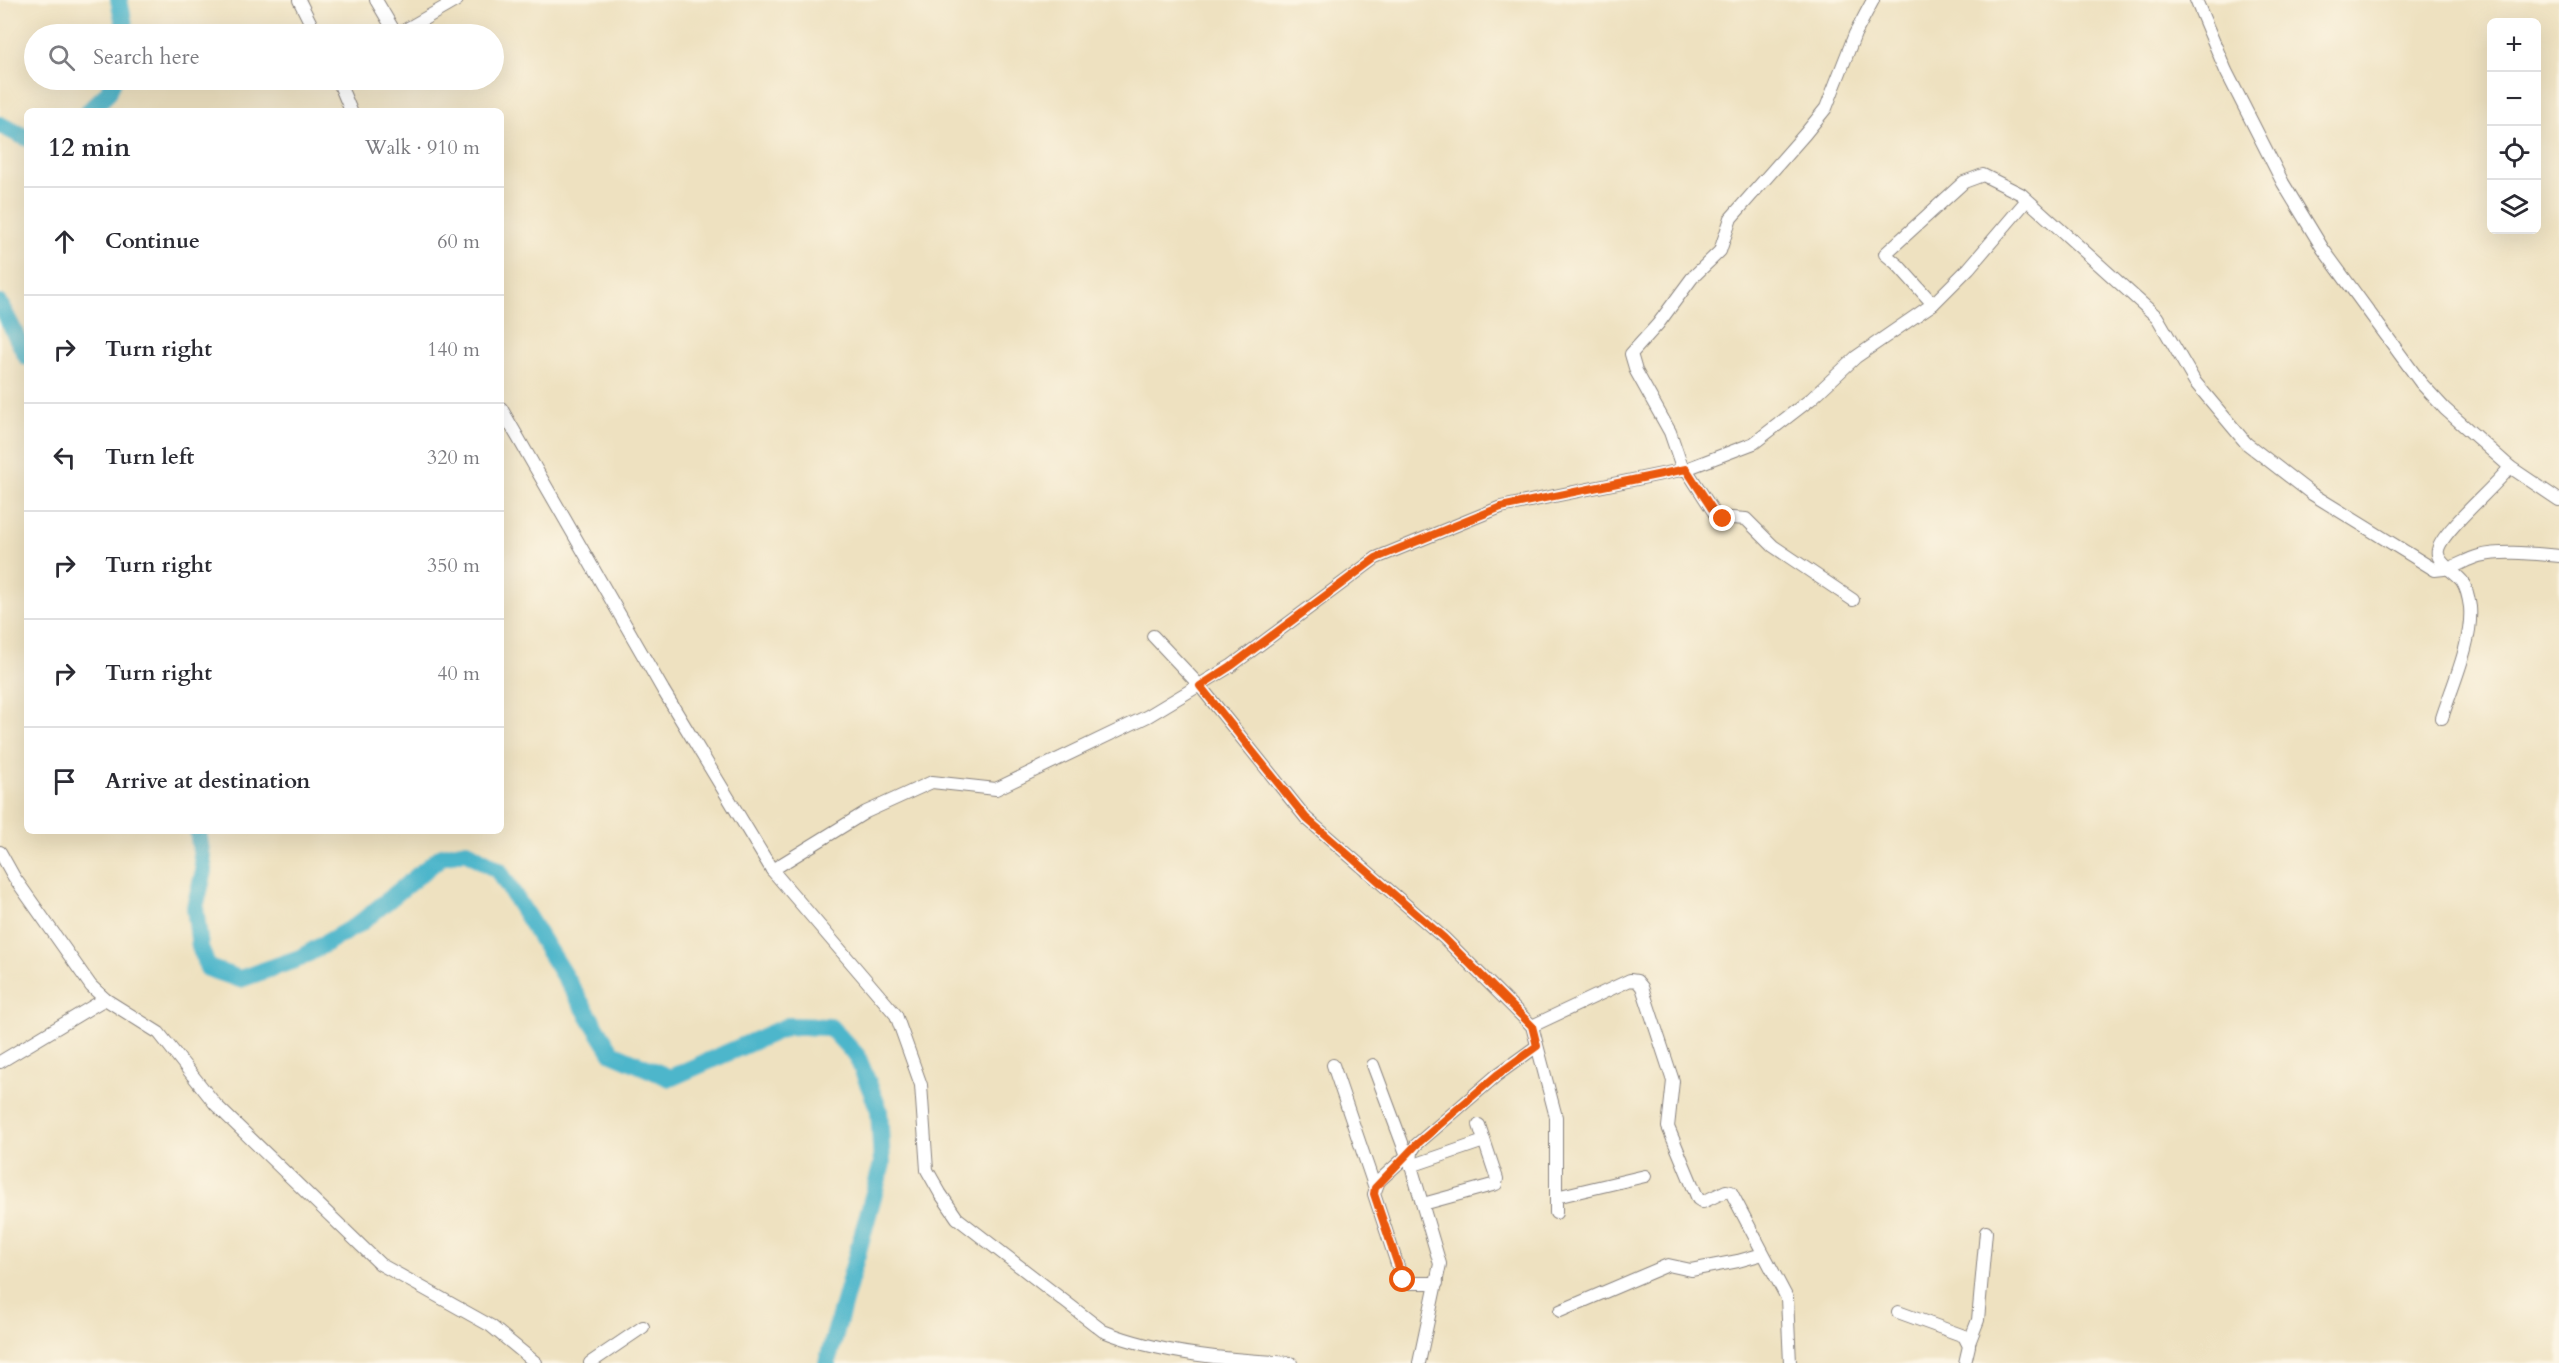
<!DOCTYPE html>
<html lang="en">
<head>
<meta charset="utf-8">
<style>
  :root { --surface:#fff; --page:#f2f2f3; --text:#2b2b33; --muted:#7c7c81; --line:#e1e1e2 }
  body { margin:0; font-family:Cardo,serif; background:var(--page); color:var(--text) }
  .controls { position:absolute; right:18px; top:18px; display:grid; overflow:hidden; border-radius:9px; box-shadow:0 6px 24px #0002 }
  .controls button { width:54px; height:54px; display:grid; place-items:center; padding:0; border:0; border-bottom:2px solid var(--line); background:var(--surface); color:var(--text); font:30px sans-serif }
  .stop { position:absolute; width:18px; height:18px; margin:-14px; border:4px solid #ea580c; border-radius:50%; background:#fff }
  .stop.end { background:#ea580c; border-color:#fff; box-shadow:0 2px 6px #0008 }
  .list { margin:0; padding:0; list-style:none }
  h2 { display:flex; justify-content:space-between; align-items:center; height:78px; margin:0; padding:0 24px; font-size:26px }
  h2 small { font-size:20px; font-weight:400; color:var(--muted) }
  .list li { display:grid; grid-template-columns:39px 1fr auto; gap:18px; align-items:center; box-sizing:border-box; height:108px; padding:0 24px; border-top:2px solid var(--line) }
  .list b { display:block; font-size:22px; white-space:nowrap }
  .list em { font-size:20px; font-style:normal; color:var(--muted) }
  .icon { flex:none; width:33px; height:33px; fill:none; stroke:currentColor; stroke-width:2; stroke-linecap:round; stroke-linejoin:round }
  .map { position:relative; flex:none; width:2559px; height:1363px; overflow:hidden }
  .search { position:absolute; background:var(--surface); box-shadow:0 6px 24px #0002; left:24px; top:24px; width:480px; height:66px; display:flex; align-items:center; gap:15px; box-sizing:border-box; padding:0 21px; border-radius:33px; color:var(--muted); font-size:22px }
  .panel { position:absolute; background:var(--surface); box-shadow:0 6px 24px #0002; left:24px; top:108px; width:480px; height:726px; border-radius:9px }
  .map>svg:first-child { display:block }
  .lines { fill:none; stroke-linecap:round; stroke-linejoin:round }
  .river { stroke:#4db6cb; stroke-width:18 }
  .minor-casing { stroke:#88827e; stroke-width:14 }
  .minor { stroke:#fff; stroke-width:12 }
  .route { stroke:#ea580c; stroke-width:8 }
</style>
</head>
<body>
<div class="map">
<svg width="2559" height="1363" viewBox="0 0 2559 1363">
  <rect width="100%" height="100%" fill="#fcf5e5"/>
  <filter id="ink" filterUnits="userSpaceOnUse"><feTurbulence type="fractalNoise" baseFrequency=".0167" numOctaves="2"/><feDisplacementMap in="SourceGraphic" scale="12" xChannelSelector="R" yChannelSelector="G"/><feConvolveMatrix kernelMatrix="1 2 1 2 8 2 1 2 1" color-interpolation-filters="sRGB"/></filter>
  <filter id="wash" filterUnits="userSpaceOnUse"><feTurbulence type="fractalNoise" baseFrequency=".008" numOctaves="4" result="noise"/><feDisplacementMap in="SourceGraphic" scale="24" xChannelSelector="R" yChannelSelector="G"/><feGaussianBlur stdDeviation="1.35" result="paint"/><feColorMatrix in="noise" values="0 0 0 0 0 0 0 0 0 0 0 0 0 0 0 0 0 1.4 0 .05"/><feComposite in="paint" operator="in"/></filter>
  <g filter="url(#wash)">
    <rect width="100%" height="100%" fill="#eee1c0"/>
    <g class="lines">
      <!-- river -->
      <g class="river">
        <path d="M119 0 126 34"/>
        <path d="M89 111 108 93 113 80"/>
        <path d="M0 125 27 138"/>
        <path d="M0 304 27 357"/>
        <path d="M198 831 204 871 195 907 200 947 208 968 240 979 300 958 359 924 442 856 466 851 499 871 612 1053 670 1078 788 1026 830 1027 857 1056 879 1110 882 1164 827 1363"/>
      </g>
    </g>
  </g>
  <g filter="url(#ink)">
    <g class="lines">
      <defs>
        <g id="minor">
          <path d="M299 0 316 34"/>
          <path d="M376 0 396 34"/>
          <path d="M2196 0 2226 71 2283 183 2323 249 2421 383 2445 409 2510 467C2497 485 2441 532 2438 550 2435 562 2455 572 2462 581 2466 587 2469 600 2470 607 2473 641 2452 686 2442 718"/>
          <path d="M398 34 457 0"/>
          <path d="M338 80 351 111"/>
          <path d="M1933 304 1969 268 2027 200"/>
          <path d="M501 408 663 690 772 870 896 1015 921 1085 927 1170 940 1193 957 1218 1103 1331C1160 1354 1230 1360 1291 1363"/>
          <path d="M2510 467 2559 500"/>
          <path d="M1686 469 1717 517 1746 519 1773 546 1853 600"/>
          <path d="M1683 470 1670 432 1636 371 1631 354 1658 324 1692 278 1720 251 1731 218 1805 134 1826 108 1855 34 1873 0"/>
          <path d="M1153 636 1200 686 1306 818 1444 938 1532 1026 1556 1117V1213"/>
          <path d="M0 852 14 877 91 986 105 999 159 1033 216 1105 380 1264 491 1326 536 1363"/>
          <path d="M772 870 866 812 932 782 996 789 1148 716 1231 666 1376 558 1501 507 1686 469 1754 443 1811 399 1856 357 1933 304 1898 265 1885 254 1964 182 1983 175 2021 194 2157 317 2195 382 2246 443 2312 494 2435 570C2457 569 2461 561 2479 556 2504 550 2534 554 2559 556"/>
          <path d="M1532 1026 1630 980 1637 981 1642 987 1673 1081 1668 1127 1698 1199 1703 1202 1726 1191 1731 1192 1787 1298 1790 1363"/>
          <path d="M0 1062 105 999"/>
          <path d="M1333 1065 1375 1188"/>
          <path d="M1373 1065 1407 1156"/>
          <path d="M1412 1151 1379 1181 1374 1194 1402 1279 1407 1283H1437"/>
          <path d="M1411 1166 1484 1141"/>
          <path d="M1556 1197 1645 1176"/>
          <path d="M1423 1204 1496 1184 1497 1179 1479 1125"/>
          <path d="M1560 1311 1668 1265 1691 1270 1738 1261 1763 1254"/>
          <path d="M1898 1312 1964 1336 1969 1346 1965 1363"/>
          <path d="M1969 1343 1978 1320 1986 1232"/>
          <path d="M590 1363 643 1327"/>
          <path d="M1419 1363 1440 1264 1411 1166 1412 1151 1416 1145 1497 1075 1537 1046"/>
        </g>
      </defs>
      <!-- minor casing -->
      <use href="#minor" class="minor-casing"/>
      <!-- minor -->
      <use href="#minor" class="minor"/>
    </g>
  </g>
  <g class="lines" filter="url(#ink)">
    <!-- route -->
    <path class="route" d="M1403 1280 1374 1194 1375 1188 1416 1145 1497 1075 1537 1046 1532 1026 1444 938 1306 818 1200 686 1231 666 1376 558 1501 507 1686 469 1716 515 1723 519"/>
  </g>
</svg>
<div class="controls">
<button>+</button>
<button>−</button>
<button><svg class="icon" aria-label="locate" viewBox="0 0 24 24"><circle cx="12" cy="12" r="6"/><path d="M12 2v4M12 18v4M2 12h4M18 12h4"/></svg></button>
<button><svg class="icon" aria-label="layers" viewBox="0 0 24 24"><path d="M12 4l9 5-9 5-9-5zM3 14l9 5 9-5"/></svg></button>
</div>
<div class="stop" style="left:1403px;top:1280px"></div>
<div class="stop end" style="left:1723px;top:519px"></div>
<div class="search"><svg class="icon" aria-label="search" viewBox="0 0 24 24"><circle cx="10" cy="10" r="6"/><path d="M15 15l6 6"/></svg>Search here</div>
<section class="panel">
<h2>12 min<small>Walk · 910 m</small></h2>
<ul class="list">
<li><svg class="icon" aria-label="ahead" viewBox="0 0 24 24"><path d="M12 20V5M6 11l6-6 6 6"/></svg><div><b>Continue</b></div><em>60 m</em></li>
<li><svg class="icon" aria-label="right" viewBox="0 0 24 24"><path d="M7 20v-9h11M14 6l5 5-5 5"/></svg><div><b>Turn right</b></div><em>140 m</em></li>
<li><svg class="icon" aria-label="left" viewBox="0 0 24 24"><path d="M17 20v-9H6M10 6l-5 5 5 5"/></svg><div><b>Turn left</b></div><em>320 m</em></li>
<li><svg class="icon" aria-label="right" viewBox="0 0 24 24"><path d="M7 20v-9h11M14 6l5 5-5 5"/></svg><div><b>Turn right</b></div><em>350 m</em></li>
<li><svg class="icon" aria-label="right" viewBox="0 0 24 24"><path d="M7 20v-9h11M14 6l5 5-5 5"/></svg><div><b>Turn right</b></div><em>40 m</em></li>
<li><svg class="icon" aria-label="arrive" viewBox="0 0 24 24"><path d="M6 21V4h12l-3 4 3 4H6"/></svg><div><b>Arrive at destination</b></div></li>
</ul>
</section>
</div>
</body>
</html>
